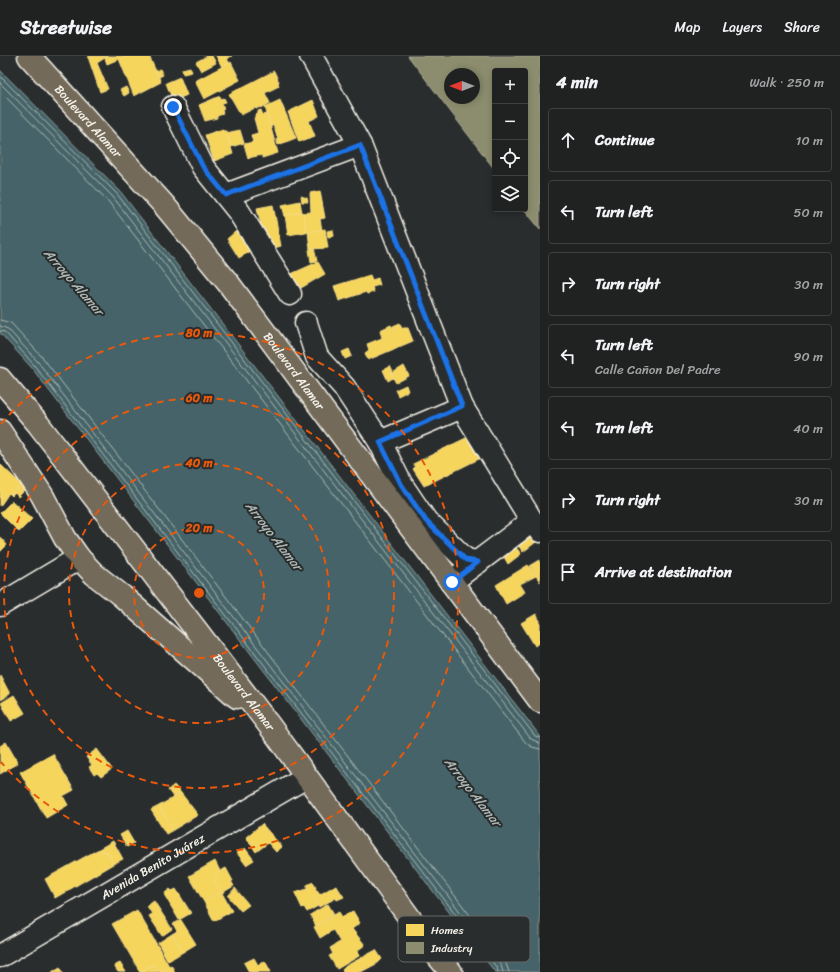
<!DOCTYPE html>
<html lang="en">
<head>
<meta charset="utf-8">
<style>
  :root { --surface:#202222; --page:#282a2a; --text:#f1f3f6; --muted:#a2a4a5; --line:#3d3f40 }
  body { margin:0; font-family:Sriracha,sans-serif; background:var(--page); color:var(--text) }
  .controls { position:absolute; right:12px; top:12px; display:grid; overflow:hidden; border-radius:4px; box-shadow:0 2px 6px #0003 }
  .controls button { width:36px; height:36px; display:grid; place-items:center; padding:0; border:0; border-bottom:1px solid var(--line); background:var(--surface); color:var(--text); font:20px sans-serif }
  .compass { position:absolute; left:444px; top:12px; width:36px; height:36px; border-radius:50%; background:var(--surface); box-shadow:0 2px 6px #0003; rotate:270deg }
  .stop { position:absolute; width:12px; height:12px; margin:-9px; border:3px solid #1a73e8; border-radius:50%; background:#fff }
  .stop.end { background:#1a73e8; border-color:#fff; box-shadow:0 1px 4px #0008 }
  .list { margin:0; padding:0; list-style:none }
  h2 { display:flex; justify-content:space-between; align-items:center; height:52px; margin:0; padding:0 16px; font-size:17px }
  h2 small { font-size:13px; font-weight:400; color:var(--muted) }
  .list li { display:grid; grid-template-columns:26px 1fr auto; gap:12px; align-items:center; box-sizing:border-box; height:64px; margin:0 8px 8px; padding:0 8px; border:1px solid var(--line); border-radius:4px }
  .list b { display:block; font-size:15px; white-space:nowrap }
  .list p { margin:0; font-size:13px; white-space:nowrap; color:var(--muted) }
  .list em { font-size:13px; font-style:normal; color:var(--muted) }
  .icon { flex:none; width:22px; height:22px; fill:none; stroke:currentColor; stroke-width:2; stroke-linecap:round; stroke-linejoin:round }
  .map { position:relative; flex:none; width:540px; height:916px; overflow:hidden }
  header { display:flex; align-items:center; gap:24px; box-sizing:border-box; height:56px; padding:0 20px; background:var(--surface); border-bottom:1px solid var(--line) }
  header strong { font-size:19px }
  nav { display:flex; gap:22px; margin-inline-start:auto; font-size:14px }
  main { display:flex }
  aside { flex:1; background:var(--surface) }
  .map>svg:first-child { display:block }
  .water { fill:#456467; stroke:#8b9c9b }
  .homes { fill:#f6d55c; stroke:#f5dd86 }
  .industry { fill:#8c8c6e; stroke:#abaa93; fill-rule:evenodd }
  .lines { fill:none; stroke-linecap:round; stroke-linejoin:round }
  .shore { stroke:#aeb9b4; stroke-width:1 }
  .minor-casing { stroke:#f4f1e8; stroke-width:25 }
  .tertiary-casing { stroke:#f4f1e8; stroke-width:25 }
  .trunk-casing { stroke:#f4f1e8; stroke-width:25 }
  .minor { stroke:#2a2d2e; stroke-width:22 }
  .tertiary { stroke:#2a2d2e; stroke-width:22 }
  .trunk { stroke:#736b5a; stroke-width:22 }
  .route { stroke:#1a73e8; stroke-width:5 }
  .ring { fill:none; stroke:#e8590c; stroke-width:2; stroke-dasharray:7 5 }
  .labels { text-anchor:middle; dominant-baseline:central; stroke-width:4; stroke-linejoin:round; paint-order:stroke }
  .street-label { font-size:12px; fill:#f4f1e8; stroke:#2a2d2e }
  .water-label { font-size:13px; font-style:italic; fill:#aeb9b4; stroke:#2a2d2e }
  .key { fill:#2a2d2e; stroke:#676866; stroke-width:1 }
  .key-label { font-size:11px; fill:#f4f1e8 }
  .centre { fill:#e8590c; stroke:#2a2d2e; stroke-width:2 }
  .ring-label { font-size:12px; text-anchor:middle; font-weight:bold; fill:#e8590c; stroke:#2a2d2e; stroke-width:4; stroke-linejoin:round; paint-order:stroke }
</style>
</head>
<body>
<header>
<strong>Streetwise</strong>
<nav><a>Map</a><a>Layers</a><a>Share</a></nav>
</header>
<main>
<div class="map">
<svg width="540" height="916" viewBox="0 0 540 916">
  <rect width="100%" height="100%" fill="#2a2d2e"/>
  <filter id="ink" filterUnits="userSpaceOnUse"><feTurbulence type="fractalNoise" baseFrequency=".025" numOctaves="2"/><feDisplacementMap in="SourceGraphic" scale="8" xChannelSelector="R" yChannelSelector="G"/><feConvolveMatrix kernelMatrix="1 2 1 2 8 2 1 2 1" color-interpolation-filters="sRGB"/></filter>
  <g filter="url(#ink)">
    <!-- water -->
    <path class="water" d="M0 14 120 135 540 680V916H495L31 311 0 277Z"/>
    <!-- homes -->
    <g class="homes">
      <path d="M90 0H108L97 7 108 33 100 36 88 1Z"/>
      <path d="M108 0H149L161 26 134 40 119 3 107 8 105 2Z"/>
      <path d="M207 0H212L216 7 201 15 196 6Z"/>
      <path d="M216 0H232L227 2 229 7 222 11Z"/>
      <path d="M231 6 240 24 204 43 195 25Z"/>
      <path d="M190 11 192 16 183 18 182 13Z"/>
      <path d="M160 13 163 19 159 21 156 15Z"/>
      <path d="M274 15 279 26 278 27 279 30 265 37 270 47 261 52 260 51 256 53 255 52 241 59 229 38Z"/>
      <path d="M180 21 187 39 173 45 166 27Z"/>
      <path d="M126 31 129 37 124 40 120 34Z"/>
      <path d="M220 40 221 43 224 42 226 46 222 47 224 53 222 54 223 58 217 60V62L205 65 199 49Z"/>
      <path d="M280 44 296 82 278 89 276 83H278L273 69 271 71 265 51Z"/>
      <path d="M313 44 319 60 309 65 315 80 299 86 288 56Z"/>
      <path d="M261 54 263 59 267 58 278 97 262 102V99L248 102 244 88 253 86 251 79 258 77 254 62H255V59L258 58V55Z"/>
      <path d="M223 73V75H226L233 98 214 105 205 79Z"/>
      <path d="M240 74 244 87 231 91 226 77Z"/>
      <path d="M320 135 325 162 320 163 322 174 306 176 303 157 311 156 310 137Z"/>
      <path d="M301 140 307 142 308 146H302Z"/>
      <path d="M300 145 302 157 285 160 282 149Z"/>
      <path d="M273 149 281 190 267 194 257 152Z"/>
      <path d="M303 156 306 176 288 179 285 159Z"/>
      <path d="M243 169 256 191 239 202 227 183Z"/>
      <path d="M325 173 328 192 310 193 308 176Z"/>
      <path d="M333 174 334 180 328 181 327 175Z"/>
      <path d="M314 192 317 205 311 206 309 194Z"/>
      <path d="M318 206 325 218 301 232 291 218Z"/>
      <path d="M370 219 372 224 378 222 380 229 372 231 374 236 367 238 366 236 339 245 334 230Z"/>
      <path d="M400 267 402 272H408L413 285 368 304 365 297 369 294 367 288 382 282 380 274 391 269 395 275 393 270Z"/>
      <path d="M349 293 352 300 345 303 342 296Z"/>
      <path d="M390 310 393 316 391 318 393 322 388 325 383 314Z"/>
      <path d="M404 310 409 320 396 327 391 318Z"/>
      <path d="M406 329 408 335 398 340 395 334Z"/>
      <path d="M470 380 481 402 424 430 413 413 415 411 413 408Z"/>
      <path d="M0 408 22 429 11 439 9 437 0 450Z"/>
      <path d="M22 429 26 433 18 441 15 437 12 440 11 439Z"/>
      <path d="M12 445 32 463 19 476 0 457Z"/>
      <path d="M525 474 536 486 523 496 517 488 515 490 521 498 508 508 504 501 487 513 485 510Z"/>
      <path d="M0 481 7 489 0 496Z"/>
      <path d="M540 504V526L530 510Z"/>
      <path d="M528 509 536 520 520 528 525 536 506 548 496 529Z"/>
      <path d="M536 558 540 565V587L535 590 521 567Z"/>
      <path d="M0 619 10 638 0 644Z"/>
      <path d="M14 639 25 657 11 665 1 647Z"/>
      <path d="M6 686 18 707 0 718V690Z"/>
      <path d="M97 693 112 713 101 721 97 717 94 719 89 711 92 709 86 701Z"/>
      <path d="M53 698 74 734 63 740 68 749 46 762 20 716Z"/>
      <path d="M174 729 181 737 173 741 168 734Z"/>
      <path d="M181 737 198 759 173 774 159 750Z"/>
      <path d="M159 750 173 774 166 778 151 754Z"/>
      <path d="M262 768 282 791 276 796 268 787 256 796 246 781Z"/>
      <path d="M127 775 134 787 127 791 120 779Z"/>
      <path d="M113 785 123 803 113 808 108 797 99 793Z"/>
      <path d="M245 792 254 804 246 809 237 797Z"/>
      <path d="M99 793 108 797 113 808 55 842 45 823Z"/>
      <path d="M215 805 220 815 215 818 217 822 215 825 221 835 204 846 189 820Z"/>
      <path d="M226 812 233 825H231L234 830 222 837 232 855 214 865 204 846 221 835 215 825 217 822 215 818Z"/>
      <path d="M313 826 316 832H315L320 839 314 842 318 850 307 856 304 851 302 852 295 837 307 833V829Z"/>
      <path d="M336 829 344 841 337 844 336 842 319 851 314 842Z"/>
      <path d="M235 832 249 849 241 855 228 840Z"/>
      <path d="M170 833 172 835 176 833 191 857 179 864 165 840 166 839 165 837Z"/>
      <path d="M154 845 172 873 162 880 149 860 152 858 147 850Z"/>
      <path d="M328 848 334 858 316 870 310 859Z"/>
      <path d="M137 854 169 910 159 916 154 908 140 916 112 868Z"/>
      <path d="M353 855 360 867 352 873 365 889 358 894 359 900 337 913 329 900 333 898 330 892 340 886 333 874 320 882 314 871 339 856 342 861Z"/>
      <path d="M181 864 196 888 183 896 172 878 177 875 173 868Z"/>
      <path d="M172 878 183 896 168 905 158 887Z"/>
      <path d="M376 894 382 903 378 907 361 916H344L342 914 346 910Z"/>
      <path d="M254 902 258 909 265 905 271 916H249L244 907Z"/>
      <path d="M120 907 126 916H118L114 910Z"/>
      <path d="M154 908 158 916H140Z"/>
      <path d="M171 909 175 916H159L169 910Z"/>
      <path d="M60 911 63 916H52Z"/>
    </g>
    <!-- industry -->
    <path class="industry" d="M408 0H540V173L524 153 525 15H495V114ZM450 18H474V42H450Z"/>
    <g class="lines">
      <!-- shore -->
      <g class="shore">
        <path d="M0 20 117 138 535 680 540 682"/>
        <path d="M0 27 113 141 531 683 540 687"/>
        <path d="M0 35 108 145 526 687 532 691 540 693"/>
        <path d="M0 264 11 267 43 302 505 905 509 916"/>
        <path d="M0 270 8 273 38 306 501 909 503 916"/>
        <path d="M0 275 5 276 34 309 497 912 498 916"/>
      </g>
      <defs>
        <g id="minor">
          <path d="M173 51 203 111 239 156 290 238"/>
          <path d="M226 139 360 89"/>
          <path d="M306 267 317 301 344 331 380 386 401 428 426 465 466 504 478 506"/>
          <path d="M380 386 462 351"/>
          <path d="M451 526 532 465"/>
          <path d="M0 549 79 502"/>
          <path id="s1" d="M0 900 306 721"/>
        </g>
        <path id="tertiary" d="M311 0 360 89 462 351 532 465 540 475"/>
        <g id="trunk">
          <path id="s2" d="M29 0 164 149 229 228 540 645"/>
          <path id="s3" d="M0 323 39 369 269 669 436 898 451 916"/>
          <path d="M0 375 42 439 65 482 79 502 94 518 122 540 237 641"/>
        </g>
      </defs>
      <!-- minor casing -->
      <use href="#minor" class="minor-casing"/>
      <!-- tertiary casing -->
      <use href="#tertiary" class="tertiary-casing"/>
      <!-- trunk casing -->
      <use href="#trunk" class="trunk-casing"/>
      <!-- minor -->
      <use href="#minor" class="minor"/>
      <!-- tertiary -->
      <use href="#tertiary" class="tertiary"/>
      <!-- trunk -->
      <use href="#trunk" class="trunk"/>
    </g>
  </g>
  <g class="lines" filter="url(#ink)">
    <!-- route -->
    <path class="route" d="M173 51 203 111 226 139 360 89 462 350 380 386 401 428 426 465 466 504 478 506 452 526"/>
  </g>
  <!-- distance rings -->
  <g class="ring">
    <circle cx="199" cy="537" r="65"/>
    <circle cx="199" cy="537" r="130"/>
    <circle cx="199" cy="537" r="195"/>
    <path d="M1 368A260 260 0 1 1 1 706"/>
  </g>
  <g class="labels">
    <!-- street labels -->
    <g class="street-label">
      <text stroke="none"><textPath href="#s2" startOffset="88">Boulevard Alamar</textPath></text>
      <text stroke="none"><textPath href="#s2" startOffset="412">Boulevard Alamar</textPath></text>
      <text stroke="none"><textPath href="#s3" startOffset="397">Boulevard Alamar</textPath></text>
      <text stroke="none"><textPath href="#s1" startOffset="177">Avenida Benito Juárez</textPath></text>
    </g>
    <!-- water labels -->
    <g class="water-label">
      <text transform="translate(74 226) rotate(49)">Arroyo Alamar</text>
      <text transform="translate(274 480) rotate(52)">Arroyo Alamar</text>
      <text transform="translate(473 736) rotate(52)">Arroyo Alamar</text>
    </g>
  </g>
  <!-- legend -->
  <rect x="398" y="860" width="132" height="46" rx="6" class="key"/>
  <rect x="406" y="868" width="18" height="12" fill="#f6d55c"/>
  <rect x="406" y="886" width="18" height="12" fill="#8c8c6e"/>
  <g class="key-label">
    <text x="431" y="878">Homes</text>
    <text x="431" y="896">Industry</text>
  </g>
  <circle cx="199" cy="537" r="6" class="centre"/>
  <g class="ring-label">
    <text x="199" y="281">80 m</text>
    <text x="199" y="346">60 m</text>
    <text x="199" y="411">40 m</text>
    <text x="199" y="476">20 m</text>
  </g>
</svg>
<div class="controls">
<button>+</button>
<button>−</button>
<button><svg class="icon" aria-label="locate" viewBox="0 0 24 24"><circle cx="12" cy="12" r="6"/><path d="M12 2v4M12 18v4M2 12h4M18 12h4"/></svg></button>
<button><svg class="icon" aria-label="layers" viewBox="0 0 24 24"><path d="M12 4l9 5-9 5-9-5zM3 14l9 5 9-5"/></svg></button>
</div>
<svg class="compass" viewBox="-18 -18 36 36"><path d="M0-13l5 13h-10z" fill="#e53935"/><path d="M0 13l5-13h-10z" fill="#a2a4a5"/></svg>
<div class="stop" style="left:452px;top:526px"></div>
<div class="stop end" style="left:173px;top:51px"></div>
</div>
<aside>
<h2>4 min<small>Walk · 250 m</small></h2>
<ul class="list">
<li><svg class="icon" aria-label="ahead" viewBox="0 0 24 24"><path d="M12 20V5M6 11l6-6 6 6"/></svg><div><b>Continue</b></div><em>10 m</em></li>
<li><svg class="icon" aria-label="left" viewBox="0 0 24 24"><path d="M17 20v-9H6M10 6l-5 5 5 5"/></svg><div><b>Turn left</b></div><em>50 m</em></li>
<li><svg class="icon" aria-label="right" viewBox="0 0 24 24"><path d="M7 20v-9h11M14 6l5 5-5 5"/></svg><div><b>Turn right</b></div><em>30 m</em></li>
<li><svg class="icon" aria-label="left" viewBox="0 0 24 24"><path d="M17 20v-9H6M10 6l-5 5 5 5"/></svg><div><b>Turn left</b><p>Calle Cañon Del Padre</p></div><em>90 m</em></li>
<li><svg class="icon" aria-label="left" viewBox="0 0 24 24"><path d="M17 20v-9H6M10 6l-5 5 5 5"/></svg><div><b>Turn left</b></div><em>40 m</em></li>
<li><svg class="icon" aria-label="right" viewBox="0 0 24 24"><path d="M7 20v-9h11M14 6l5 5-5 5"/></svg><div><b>Turn right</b></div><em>30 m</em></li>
<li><svg class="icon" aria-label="arrive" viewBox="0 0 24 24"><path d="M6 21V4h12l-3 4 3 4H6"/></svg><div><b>Arrive at destination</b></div></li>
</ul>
</aside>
</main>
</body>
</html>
